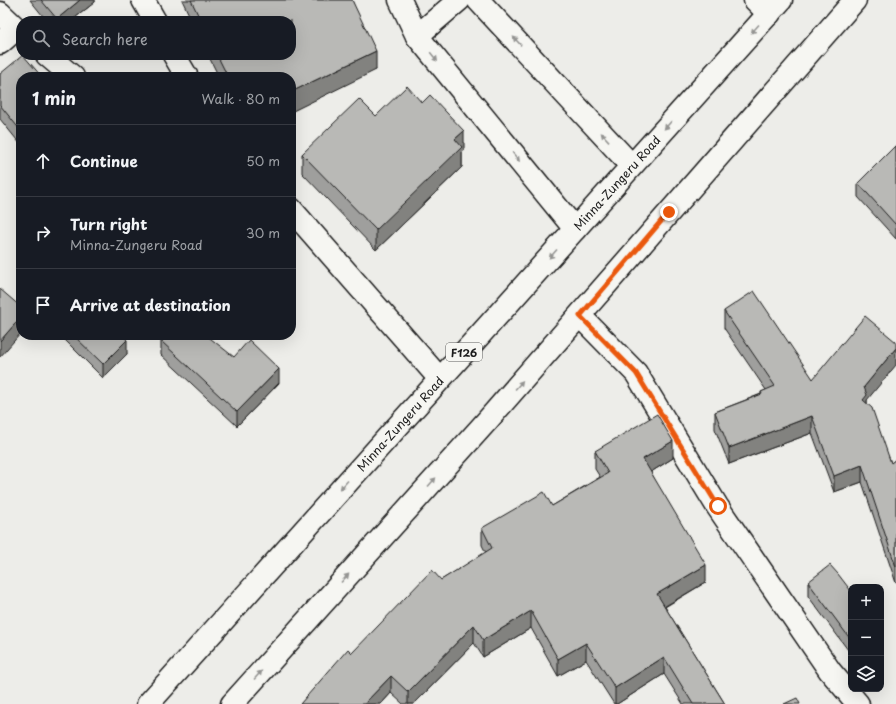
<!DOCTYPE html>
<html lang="en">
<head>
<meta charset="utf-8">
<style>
  :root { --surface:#171b24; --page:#242831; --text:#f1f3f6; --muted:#9ea1a6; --line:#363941 }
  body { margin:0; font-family:"Playpen Sans",sans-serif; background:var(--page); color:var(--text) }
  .controls { position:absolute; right:12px; bottom:12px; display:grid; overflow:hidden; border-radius:8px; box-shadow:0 4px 16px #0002 }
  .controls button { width:36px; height:36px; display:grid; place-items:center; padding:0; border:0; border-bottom:1px solid var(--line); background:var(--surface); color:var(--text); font:20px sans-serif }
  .stop { position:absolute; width:12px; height:12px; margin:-9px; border:3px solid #ea580c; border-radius:50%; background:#fff }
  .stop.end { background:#ea580c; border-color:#fff; box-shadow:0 1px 4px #0008 }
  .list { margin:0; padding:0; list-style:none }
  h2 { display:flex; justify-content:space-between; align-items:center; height:52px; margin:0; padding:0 16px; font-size:17px }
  h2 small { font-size:13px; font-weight:400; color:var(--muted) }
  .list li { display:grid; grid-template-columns:26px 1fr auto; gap:12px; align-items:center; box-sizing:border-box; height:72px; padding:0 16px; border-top:1px solid var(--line) }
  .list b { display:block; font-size:15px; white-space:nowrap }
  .list p { margin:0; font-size:13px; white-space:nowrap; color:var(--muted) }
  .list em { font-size:13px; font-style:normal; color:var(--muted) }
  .icon { flex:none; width:22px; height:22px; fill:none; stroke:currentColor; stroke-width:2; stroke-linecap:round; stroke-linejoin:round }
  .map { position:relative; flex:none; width:896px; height:704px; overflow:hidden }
  .search { position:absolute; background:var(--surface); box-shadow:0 4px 16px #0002; left:16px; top:16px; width:280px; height:44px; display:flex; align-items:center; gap:10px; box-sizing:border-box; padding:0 14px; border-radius:16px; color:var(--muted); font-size:15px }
  .panel { position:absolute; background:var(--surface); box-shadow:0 4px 16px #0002; left:16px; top:72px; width:280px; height:268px; border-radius:16px }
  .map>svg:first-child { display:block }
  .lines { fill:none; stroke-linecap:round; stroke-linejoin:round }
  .street-casing { stroke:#1c1c1c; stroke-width:25 }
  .primary-casing { stroke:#1c1c1c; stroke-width:25 }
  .street { stroke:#f6f6f2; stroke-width:22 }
  .primary { stroke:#f6f6f2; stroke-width:22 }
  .wall { fill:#9f9f9d; stroke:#1c1c1c }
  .shaded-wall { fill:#82827f; stroke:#1c1c1c }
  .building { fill:#b9b9b6; stroke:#1c1c1c }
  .oneway { fill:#949492 }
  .route { stroke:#ea580c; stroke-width:5 }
  .labels { text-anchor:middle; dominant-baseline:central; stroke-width:3; stroke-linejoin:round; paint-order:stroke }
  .shield { fill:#f6f6f2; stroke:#5d5d5c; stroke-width:1 }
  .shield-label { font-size:11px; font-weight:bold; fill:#1c1c1c }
  .street-label { font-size:12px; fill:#1c1c1c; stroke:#f6f6f2 }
</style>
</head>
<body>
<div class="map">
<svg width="896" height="704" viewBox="0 0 896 704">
  <rect width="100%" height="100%" fill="#edede9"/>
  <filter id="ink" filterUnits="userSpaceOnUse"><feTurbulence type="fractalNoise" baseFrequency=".025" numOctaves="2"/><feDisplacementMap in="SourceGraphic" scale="8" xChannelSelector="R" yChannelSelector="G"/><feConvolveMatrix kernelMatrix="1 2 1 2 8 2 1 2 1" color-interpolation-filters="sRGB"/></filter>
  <g filter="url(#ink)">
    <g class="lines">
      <defs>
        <g id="street">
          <path d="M143 0 155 21"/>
          <path d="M400 0 417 36 575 229"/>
          <path d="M478 0 631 165"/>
          <path d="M755 0 769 14"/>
          <path d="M0 13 21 33"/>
          <path d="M417 36 459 0"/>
          <path d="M0 43 16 29"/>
          <path d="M47 55 73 77"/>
          <path d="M174 55 187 77"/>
          <path d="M291 209 440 379"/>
          <path d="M580 316 636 373 717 506 830 671 858 704"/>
        </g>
        <g id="primary">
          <path id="s1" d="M148 704 781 0"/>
          <path d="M232 704 486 422 855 0"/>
        </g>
      </defs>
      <!-- street casing -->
      <use href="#street" class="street-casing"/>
      <!-- primary casing -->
      <use href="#primary" class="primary-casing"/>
      <!-- street -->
      <use href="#street" class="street"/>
      <!-- primary -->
      <use href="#primary" class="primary"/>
    </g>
    <!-- wall -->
    <g class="wall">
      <path d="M30 0H95V2L71 21H47Z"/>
      <path d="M182 0H352L376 70 291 77H219L208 55H291V21H192Z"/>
      <path d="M0 74 21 77V145L0 119Z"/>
      <path d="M376 116 464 150 462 152V167L376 250 302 173V154Z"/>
      <path d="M896 145V239L858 197V183Z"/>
      <path d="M724 311 813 379 867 400V404L891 463 896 459V583L862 482 834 492 812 433 729 464 715 429V412L761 394V392L766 390 724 328Z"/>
      <path d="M60 335H122L127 354 103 378Z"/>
      <path d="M161 341 234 357 279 383 237 426 161 355Z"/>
      <path d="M595 451 673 458 651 472 706 582 665 607 725 704H683L664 674 617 704H614L586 660 558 676 531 628 483 657 474 643 414 704H403L391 693 381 704H300L352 653 441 580 486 553 482 545V528L552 506 600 477 595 469Z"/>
      <path d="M808 582 851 591V654L808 596Z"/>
    </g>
    <!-- shaded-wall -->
    <g class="shaded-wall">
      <path d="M80 0H95V2L71 21H57V19Z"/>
      <path d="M376 51V70L291 112V92Z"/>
      <path d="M464 131V150L462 152V167L376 250V230L455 139Z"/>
      <path d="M21 317V333L0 357V341Z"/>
      <path d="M127 340V354L103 378V364Z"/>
      <path d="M896 348V365L867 400V412L863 400 864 387Z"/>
      <path d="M279 369V383L237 426V412Z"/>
      <path d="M812 416V433L729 464V448Z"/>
      <path d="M673 441V458L643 477V459Z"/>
      <path d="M862 465V482L834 492V476Z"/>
      <path d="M706 565V582L657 611V594Z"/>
      <path d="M531 611V628L483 657V640Z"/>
      <path d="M474 625V643L414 704H408V692Z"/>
      <path d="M586 643V660L558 676V659Z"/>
      <path d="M664 657V674L617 704H615V688Z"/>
      <path d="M391 676V693L381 704H364Z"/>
    </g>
    <!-- building -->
    <g class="building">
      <path d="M41 0H80L57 19Z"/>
      <path d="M191 0H352L376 51 291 92V77H228L217 55H291V21H201Z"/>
      <path d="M23 55 42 77H21V131L0 105V74Z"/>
      <path d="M407 86 422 103 430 95 464 131 455 139 462 147 376 230 302 154 359 99 376 116Z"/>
      <path d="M896 145V225L858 183Z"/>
      <path d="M0 289 21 307V317L0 341Z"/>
      <path d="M754 291 813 379 865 316 896 342V348L864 387 867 395 863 400 872 408 891 463 896 459V567L862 465 834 476 812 416 729 448 715 412 762 394 761 392 775 386 724 311Z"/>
      <path d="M73 335H122L127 340 103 364Z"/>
      <path d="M167 335H206L234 357 249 340 279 369 237 412 161 341Z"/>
      <path d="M657 414 673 441 643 459 706 565 657 594 725 704H693L664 657 615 688 586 643 558 659 531 611 483 640 474 625 408 692 391 676 364 704H300L348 649 352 653 432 570 441 580 492 548 482 528 544 492 552 506 608 473 595 451Z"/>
      <path d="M830 565 838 574 851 591V640L808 582Z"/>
      <path d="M797 698 800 704H784Z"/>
    </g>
    <!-- one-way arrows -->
    <defs><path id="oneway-solid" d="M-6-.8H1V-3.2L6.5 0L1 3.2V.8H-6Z"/></defs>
    <g class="oneway">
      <use href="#oneway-solid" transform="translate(755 29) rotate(132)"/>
      <use href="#oneway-solid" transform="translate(517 41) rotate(-133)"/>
      <use href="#oneway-solid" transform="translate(434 57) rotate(51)"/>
      <use href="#oneway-solid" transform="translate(668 125) rotate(132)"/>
      <use href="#oneway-solid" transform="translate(605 137) rotate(-133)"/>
      <use href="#oneway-solid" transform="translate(516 157) rotate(51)"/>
      <use href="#oneway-solid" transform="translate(553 254) rotate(132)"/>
      <use href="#oneway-solid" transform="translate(519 385) rotate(-49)"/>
      <use href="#oneway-solid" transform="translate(432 482) rotate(-48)"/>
      <use href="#oneway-solid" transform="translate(344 485) rotate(132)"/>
      <use href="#oneway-solid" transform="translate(345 578) rotate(-48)"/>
      <use href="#oneway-solid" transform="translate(258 675) rotate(-48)"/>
    </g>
  </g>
  <g class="lines" filter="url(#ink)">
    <!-- route -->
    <path class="route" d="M669 212 580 316 636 373 718 506"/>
  </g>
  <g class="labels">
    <!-- shield labels -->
    <rect class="shield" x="446" y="343" width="36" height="18" rx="3"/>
    <g class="shield-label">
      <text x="464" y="352">F126</text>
    </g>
    <!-- street labels -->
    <g class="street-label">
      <text stroke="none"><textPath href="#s1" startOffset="701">Minna-Zungeru Road</textPath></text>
      <text stroke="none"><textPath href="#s1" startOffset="377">Minna-Zungeru Road</textPath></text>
    </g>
  </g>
</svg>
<div class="controls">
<button>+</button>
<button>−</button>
<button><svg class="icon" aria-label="layers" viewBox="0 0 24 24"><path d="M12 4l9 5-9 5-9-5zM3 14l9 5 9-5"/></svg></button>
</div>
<div class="stop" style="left:718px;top:506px"></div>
<div class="stop end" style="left:669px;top:212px"></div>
<div class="search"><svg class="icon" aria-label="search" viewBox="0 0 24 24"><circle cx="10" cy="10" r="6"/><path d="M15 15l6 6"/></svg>Search here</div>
<section class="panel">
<h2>1 min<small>Walk · 80 m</small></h2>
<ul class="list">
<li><svg class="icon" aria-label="ahead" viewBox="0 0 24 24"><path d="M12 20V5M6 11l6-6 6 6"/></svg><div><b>Continue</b></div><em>50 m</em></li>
<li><svg class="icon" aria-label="right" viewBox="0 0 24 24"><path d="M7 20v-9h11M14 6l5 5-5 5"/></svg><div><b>Turn right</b><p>Minna-Zungeru Road</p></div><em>30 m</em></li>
<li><svg class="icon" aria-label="arrive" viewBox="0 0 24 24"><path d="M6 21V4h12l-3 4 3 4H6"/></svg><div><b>Arrive at destination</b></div></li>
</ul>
</section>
</div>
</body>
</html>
